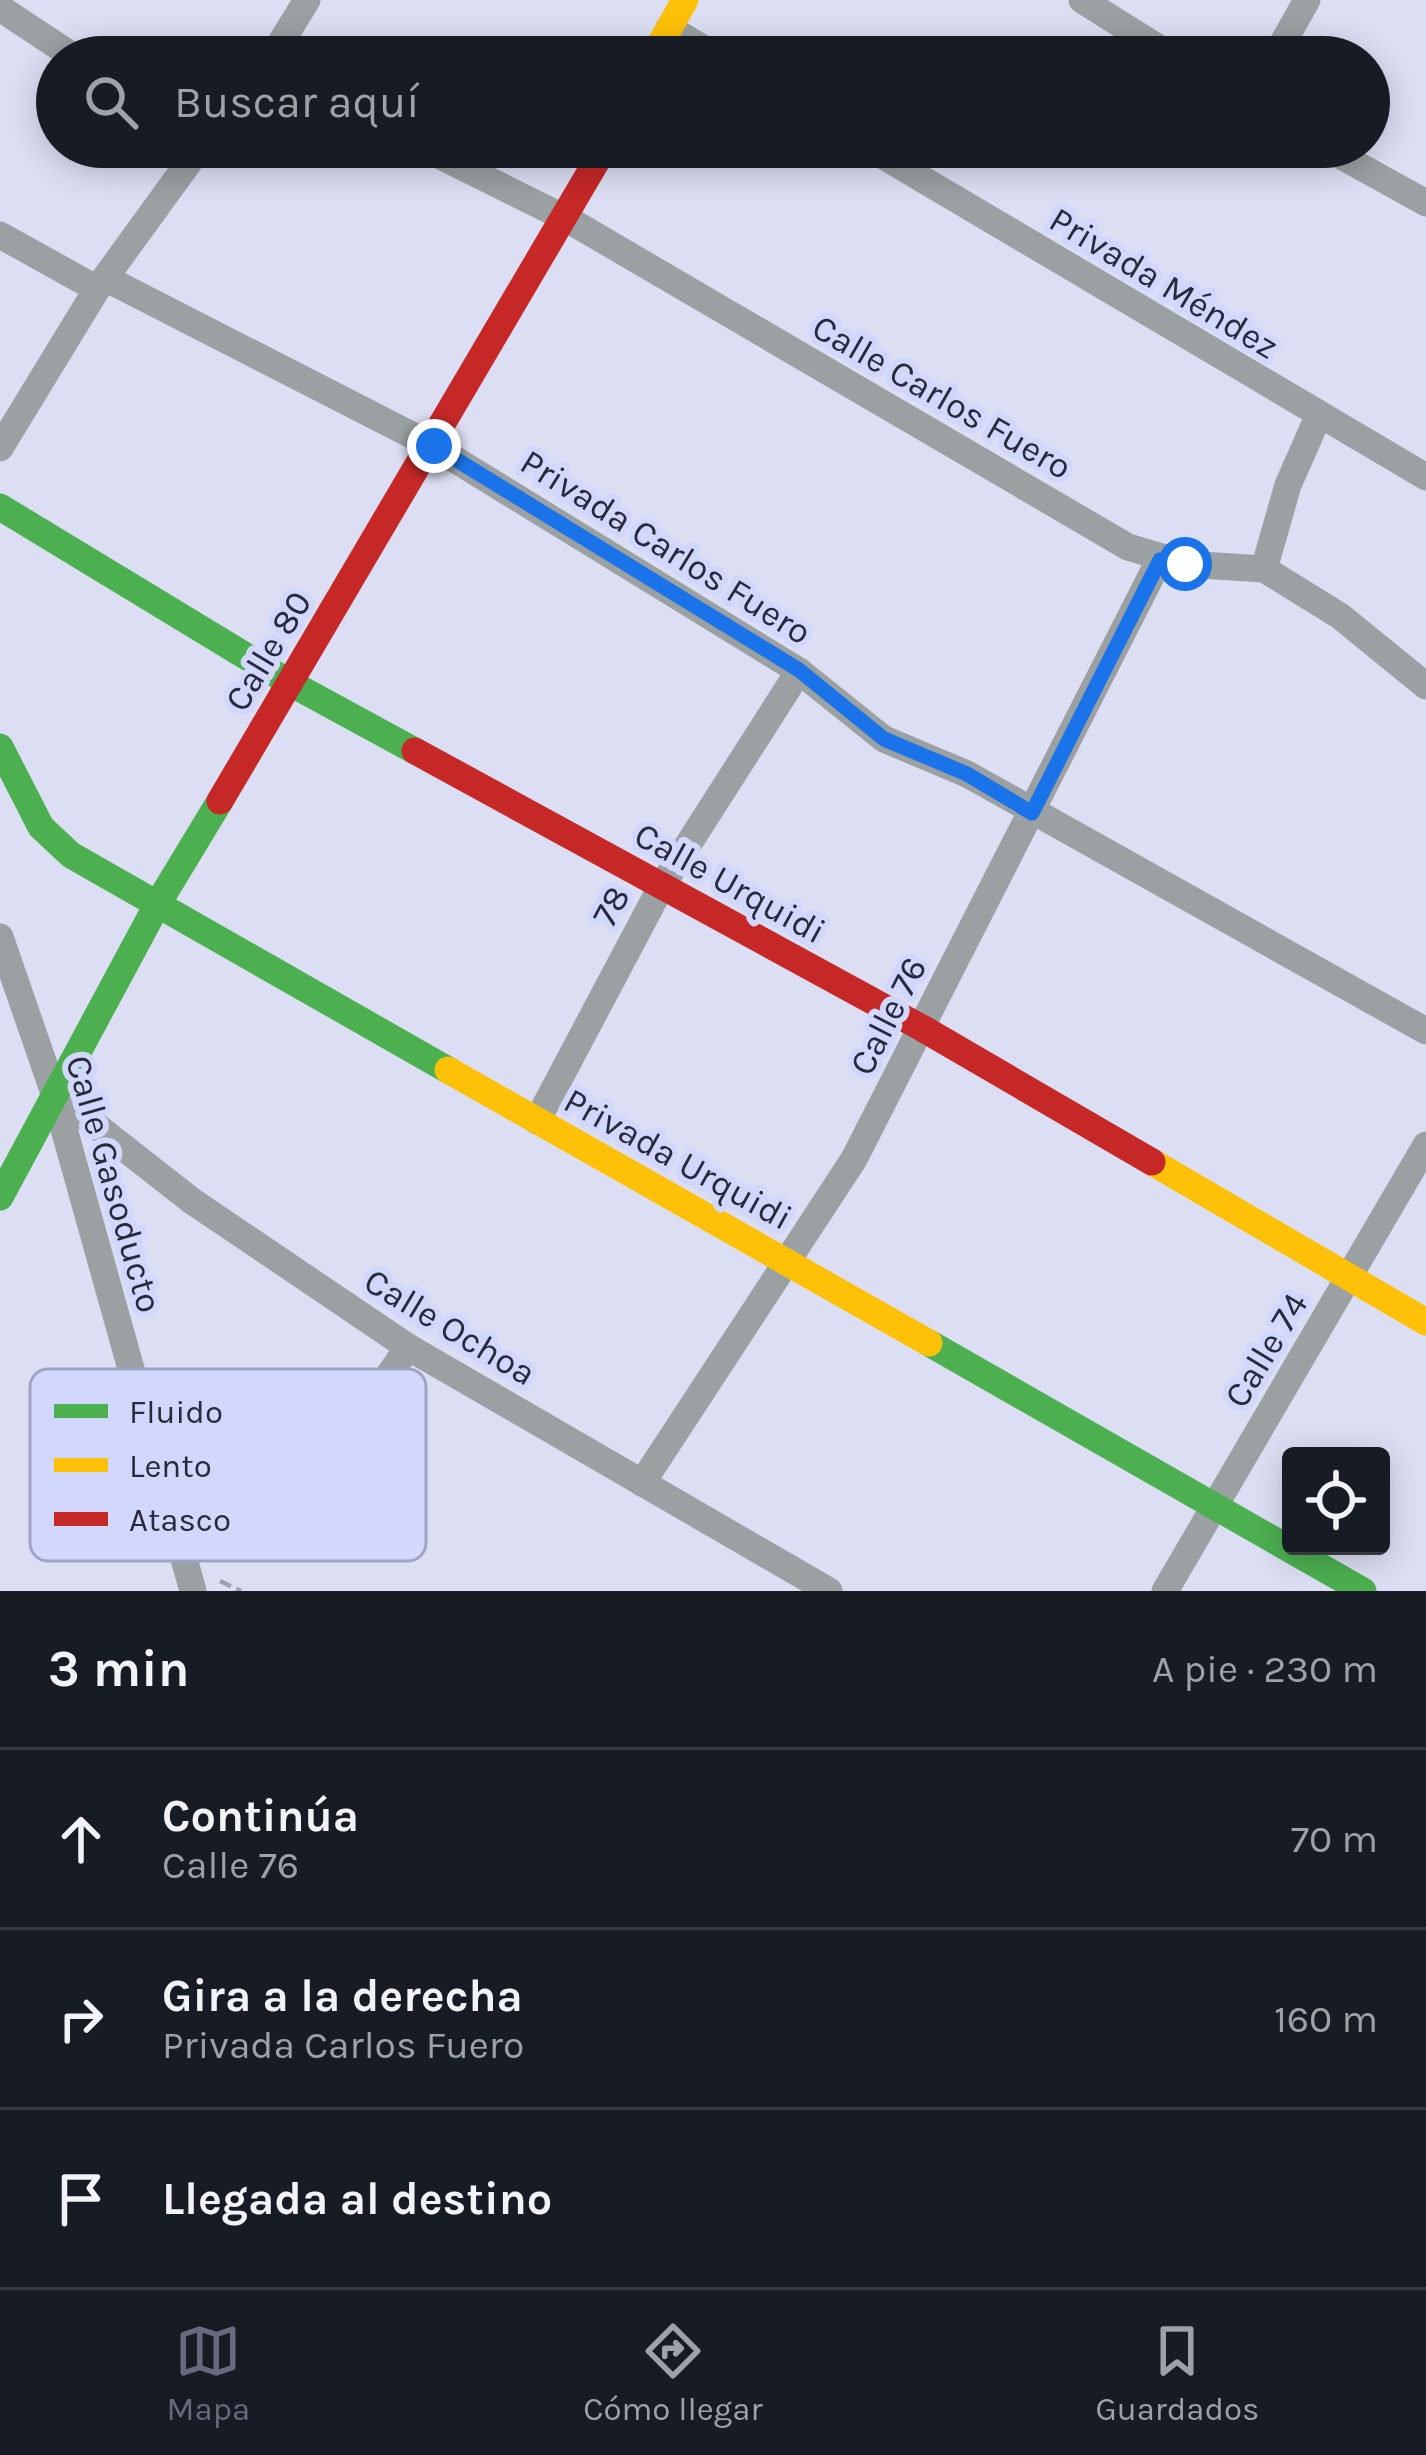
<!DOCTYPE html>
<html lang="es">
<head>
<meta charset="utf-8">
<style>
  :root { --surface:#171b24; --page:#20242c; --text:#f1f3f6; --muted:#9ea1a6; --line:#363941; --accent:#67697c }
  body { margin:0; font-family:Karla,sans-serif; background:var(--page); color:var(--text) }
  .controls { position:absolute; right:36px; bottom:36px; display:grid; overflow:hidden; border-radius:12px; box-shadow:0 6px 30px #0003 }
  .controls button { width:108px; height:108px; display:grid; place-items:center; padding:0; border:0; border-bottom:3px solid var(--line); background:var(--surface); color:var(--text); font:60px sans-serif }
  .stop { position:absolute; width:36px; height:36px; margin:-27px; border:9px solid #1a73e8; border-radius:50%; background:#fff }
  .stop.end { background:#1a73e8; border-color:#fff; box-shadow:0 3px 12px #0008 }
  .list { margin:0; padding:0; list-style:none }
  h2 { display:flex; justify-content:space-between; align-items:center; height:156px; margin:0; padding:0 48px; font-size:51px }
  h2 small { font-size:39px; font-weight:400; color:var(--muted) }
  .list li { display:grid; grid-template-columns:78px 1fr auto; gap:36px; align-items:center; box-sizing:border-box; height:180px; padding:0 48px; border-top:3px solid var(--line) }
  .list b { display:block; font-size:45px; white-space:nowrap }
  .list p { margin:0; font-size:39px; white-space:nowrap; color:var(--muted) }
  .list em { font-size:39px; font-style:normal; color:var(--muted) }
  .icon { flex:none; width:66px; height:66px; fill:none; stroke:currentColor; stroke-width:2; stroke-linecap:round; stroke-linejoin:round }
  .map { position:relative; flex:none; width:1426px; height:1591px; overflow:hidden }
  .search { position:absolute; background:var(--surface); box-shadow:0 6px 30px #0003; left:36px; right:36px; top:36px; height:132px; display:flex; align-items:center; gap:30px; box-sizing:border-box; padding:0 42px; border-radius:66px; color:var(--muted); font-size:45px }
  .sheet { height:696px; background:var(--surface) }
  nav { display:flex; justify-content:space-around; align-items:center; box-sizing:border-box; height:168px; border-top:3px solid var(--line); background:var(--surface); font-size:33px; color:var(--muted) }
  nav a { display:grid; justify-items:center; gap:6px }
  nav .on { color:var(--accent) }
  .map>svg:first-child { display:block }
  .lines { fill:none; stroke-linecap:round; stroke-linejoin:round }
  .path { stroke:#9da2a8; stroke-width:4.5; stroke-dasharray:12 6; stroke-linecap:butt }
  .street { stroke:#9ba0a3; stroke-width:27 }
  .fast { stroke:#4caf50; stroke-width:27 }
  .slow { stroke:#ffc107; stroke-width:27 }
  .jam { stroke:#c62828; stroke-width:27 }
  .route { stroke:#1a73e8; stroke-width:15 }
  .labels { text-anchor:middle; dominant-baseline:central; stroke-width:12; stroke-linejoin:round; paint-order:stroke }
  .street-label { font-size:36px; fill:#282a3c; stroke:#d2d8fd }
  .key { fill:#d2d8fd; stroke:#9fa4c3; stroke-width:3 }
  .key-label { font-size:33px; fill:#282a3c }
</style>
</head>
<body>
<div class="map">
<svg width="1426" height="1591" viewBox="0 0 1426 1591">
  <rect width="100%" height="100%" fill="#dcdff3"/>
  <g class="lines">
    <!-- path -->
    <path class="path" d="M220 1581 241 1591"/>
    <!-- street -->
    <g class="street">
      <path d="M1082 0 1173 57"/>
      <path d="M0 8 74 57"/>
      <path d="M669 28 718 57"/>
      <path d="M272 57 307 0"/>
      <path d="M1275 57 1307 0"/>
      <path d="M422 147 567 219 1128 547 1185 564 1264 569 1340 616 1426 686"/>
      <path d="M868 147 1426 477"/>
      <path d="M1325 147 1426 203"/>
      <path d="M0 235 97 289"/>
      <path d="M109 280 433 446 799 671 884 739 967 774 1426 1031"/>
      <path d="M0 448 97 289 200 147"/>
      <path d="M1264 569 1288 485 1318 417"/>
      <path d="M0 937 54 1093 193 1591"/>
      <path d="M54 1093 192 1201 408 1347 829 1591"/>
      <path d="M537 1121 661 887 799 671"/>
      <path d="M287 1480 343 1443 408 1347"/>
      <path d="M642 1483 854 1159 1160 559"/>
      <path d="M1165 1591 1426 1145"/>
    </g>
    <!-- fast -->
    <g class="fast">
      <path d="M0 507 290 683 415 751"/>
      <path d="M0 747 41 827 71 855 448 1070"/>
      <path d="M0 1197 157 905 220 801"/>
      <path d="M929 1343 1363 1591"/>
    </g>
    <!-- slow -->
    <g class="slow">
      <path d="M653 57 685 0"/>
      <path d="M448 1070 929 1343"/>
      <path d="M1152 1162 1426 1322"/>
    </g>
    <!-- jam -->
    <g class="jam">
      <path d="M415 751 922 1028 1152 1162"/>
      <path d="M220 801 605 147"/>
    </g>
  </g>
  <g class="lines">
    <!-- route -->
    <path class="route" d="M434 446 799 670 884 739 967 774 1032 813 1160 560 1185 564"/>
  </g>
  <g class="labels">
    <!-- street labels -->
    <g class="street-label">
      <text transform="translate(1164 283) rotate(31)">Privada Méndez</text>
      <text transform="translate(942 397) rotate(30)">Calle Carlos Fuero</text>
      <text transform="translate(666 547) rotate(32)">Privada Carlos Fuero</text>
      <text transform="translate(268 651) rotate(-59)">Calle 80</text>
      <text transform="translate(730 883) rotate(29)">Calle Urquidi</text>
      <text transform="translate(611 906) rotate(-62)">78</text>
      <text transform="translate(888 1016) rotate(-63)">Calle 76</text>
      <text transform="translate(678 1159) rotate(29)">Privada Urquidi</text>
      <text transform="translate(114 1184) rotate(74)">Calle Gasoducto</text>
      <text transform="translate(450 1327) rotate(31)">Calle Ochoa</text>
      <text transform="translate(1266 1350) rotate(-59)">Calle 74</text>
    </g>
  </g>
  <!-- legend -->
  <rect x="30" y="1369" width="396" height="192" rx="18" class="key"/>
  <rect x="54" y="1404" width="54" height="14" fill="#4caf50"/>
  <rect x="54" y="1458" width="54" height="14" fill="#ffc107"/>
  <rect x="54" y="1512" width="54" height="14" fill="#c62828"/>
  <g class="key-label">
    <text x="129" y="1423">Fluido</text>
    <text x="129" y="1477">Lento</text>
    <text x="129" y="1531">Atasco</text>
  </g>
</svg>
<div class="controls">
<button><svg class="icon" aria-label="locate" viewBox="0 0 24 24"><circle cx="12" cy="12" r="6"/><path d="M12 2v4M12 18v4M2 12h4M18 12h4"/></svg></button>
</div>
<div class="stop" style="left:1185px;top:564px"></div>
<div class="stop end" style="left:434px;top:446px"></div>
<div class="search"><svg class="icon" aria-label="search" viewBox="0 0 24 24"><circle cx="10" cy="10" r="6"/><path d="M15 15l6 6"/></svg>Buscar aquí</div>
</div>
<section class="sheet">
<h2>3 min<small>A pie · 230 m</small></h2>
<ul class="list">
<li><svg class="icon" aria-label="ahead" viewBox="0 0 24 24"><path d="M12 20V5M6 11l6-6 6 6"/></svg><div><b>Continúa</b><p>Calle 76</p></div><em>70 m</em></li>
<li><svg class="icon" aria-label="right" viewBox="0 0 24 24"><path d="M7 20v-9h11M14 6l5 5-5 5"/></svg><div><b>Gira a la derecha</b><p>Privada Carlos Fuero</p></div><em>160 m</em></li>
<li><svg class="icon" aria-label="arrive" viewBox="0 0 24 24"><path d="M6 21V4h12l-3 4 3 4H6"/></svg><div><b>Llegada al destino</b></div></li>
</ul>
</section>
<nav>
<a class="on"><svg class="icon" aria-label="map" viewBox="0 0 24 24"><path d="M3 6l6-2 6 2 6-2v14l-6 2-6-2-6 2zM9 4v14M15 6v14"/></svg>Mapa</a>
<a><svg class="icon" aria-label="directions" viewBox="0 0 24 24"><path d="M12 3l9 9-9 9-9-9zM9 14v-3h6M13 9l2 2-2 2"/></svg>Cómo llegar</a>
<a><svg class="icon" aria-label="saved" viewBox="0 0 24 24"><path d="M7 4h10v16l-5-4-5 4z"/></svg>Guardados</a>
</nav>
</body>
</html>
